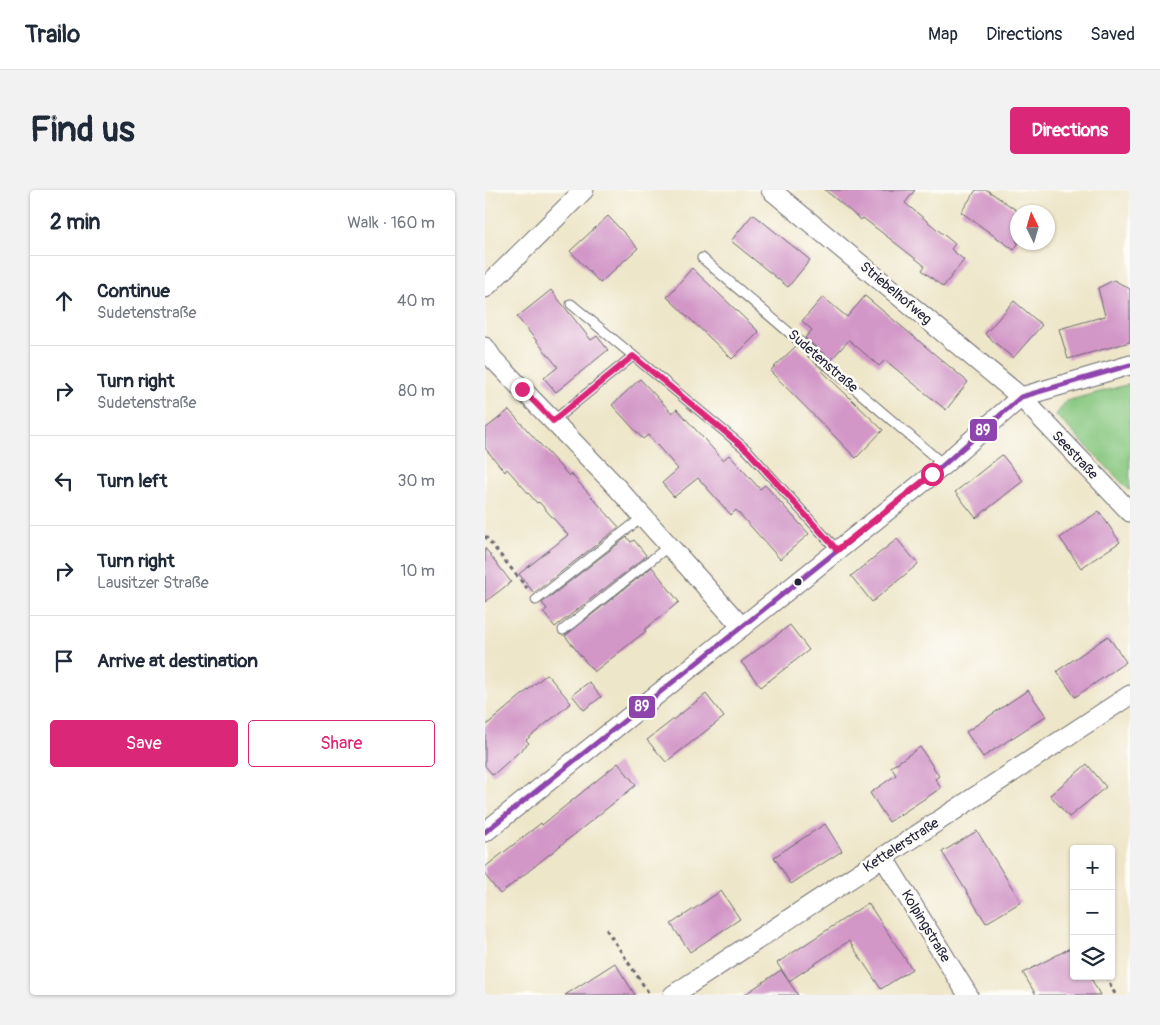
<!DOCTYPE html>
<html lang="en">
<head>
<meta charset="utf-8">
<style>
  :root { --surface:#fff; --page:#f2f2f3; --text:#1f2937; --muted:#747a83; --line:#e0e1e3; --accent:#db2777 }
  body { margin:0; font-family:Pangolin,sans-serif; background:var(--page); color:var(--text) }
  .controls { position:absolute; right:15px; bottom:15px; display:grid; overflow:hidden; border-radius:5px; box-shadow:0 1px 4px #0004 }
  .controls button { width:45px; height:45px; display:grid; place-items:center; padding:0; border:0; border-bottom:1px solid var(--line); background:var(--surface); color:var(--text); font:25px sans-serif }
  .compass { position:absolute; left:525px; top:15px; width:45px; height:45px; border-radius:50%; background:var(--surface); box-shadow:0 1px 4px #0004; rotate:355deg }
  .stop { position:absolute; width:15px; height:15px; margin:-11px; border:4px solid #db2777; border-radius:50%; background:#fff }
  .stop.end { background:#db2777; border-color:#fff; box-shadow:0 1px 5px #0008 }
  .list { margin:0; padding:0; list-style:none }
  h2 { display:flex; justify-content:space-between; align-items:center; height:65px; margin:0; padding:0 20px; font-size:21px }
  h2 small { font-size:16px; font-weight:400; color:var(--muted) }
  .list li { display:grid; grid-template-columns:32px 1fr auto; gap:15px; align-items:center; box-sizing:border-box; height:90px; padding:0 20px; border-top:1px solid var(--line) }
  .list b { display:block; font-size:19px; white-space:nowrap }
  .list p { margin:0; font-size:16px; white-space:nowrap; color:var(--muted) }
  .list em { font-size:16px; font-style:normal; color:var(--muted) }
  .actions { display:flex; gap:10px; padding:15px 20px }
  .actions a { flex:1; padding:11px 0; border:1px solid var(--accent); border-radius:5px; text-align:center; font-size:18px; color:var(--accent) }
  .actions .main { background:var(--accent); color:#fff }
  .icon { flex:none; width:28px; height:28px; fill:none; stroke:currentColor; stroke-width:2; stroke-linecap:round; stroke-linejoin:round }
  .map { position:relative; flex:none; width:645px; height:805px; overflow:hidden; border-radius:5px }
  header { display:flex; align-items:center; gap:30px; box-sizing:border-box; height:70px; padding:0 25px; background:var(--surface); border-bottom:1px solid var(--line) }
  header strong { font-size:24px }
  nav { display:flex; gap:28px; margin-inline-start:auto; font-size:18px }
  .intro { display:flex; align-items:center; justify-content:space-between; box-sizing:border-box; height:120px; padding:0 30px }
  h1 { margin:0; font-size:35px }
  .button { padding:12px 22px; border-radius:5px; background:var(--accent); color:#fff; font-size:18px; font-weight:700 }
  main { display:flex; gap:30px; padding:0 30px }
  aside { flex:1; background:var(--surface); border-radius:5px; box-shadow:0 1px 4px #0004 }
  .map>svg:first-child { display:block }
  .green { fill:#85c67e; stroke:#54745c }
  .building { fill:#d296c7 }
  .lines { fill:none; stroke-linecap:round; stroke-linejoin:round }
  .lane-casing { stroke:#69676d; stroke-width:11 }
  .street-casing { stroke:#69676d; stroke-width:21 }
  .path { stroke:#69676d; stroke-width:3; stroke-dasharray:4 4; stroke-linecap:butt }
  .lane { stroke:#fff; stroke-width:9 }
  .street { stroke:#fff; stroke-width:19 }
  .bus-1-casing { stroke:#fdfcf7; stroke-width:9 }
  .bus-1 { stroke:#8e44ad; stroke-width:5 }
  .route { stroke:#db2777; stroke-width:6 }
  .bus-dot { fill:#22223b; stroke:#fdfcf7; stroke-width:2 }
  .labels { text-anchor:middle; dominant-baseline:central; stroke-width:5; stroke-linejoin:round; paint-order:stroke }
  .street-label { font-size:14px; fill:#22223b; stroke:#fdfcf7 }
  .line-badge { stroke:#fdfcf7; stroke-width:2 }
  .badge-label { font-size:14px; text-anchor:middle; font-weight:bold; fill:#fff }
</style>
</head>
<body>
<header>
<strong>Trailo</strong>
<nav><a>Map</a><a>Directions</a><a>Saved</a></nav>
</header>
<div class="intro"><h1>Find us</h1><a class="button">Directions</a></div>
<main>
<aside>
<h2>2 min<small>Walk · 160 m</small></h2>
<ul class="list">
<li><svg class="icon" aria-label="ahead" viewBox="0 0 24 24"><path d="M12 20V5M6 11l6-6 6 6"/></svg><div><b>Continue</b><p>Sudetenstraße</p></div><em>40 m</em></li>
<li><svg class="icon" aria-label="right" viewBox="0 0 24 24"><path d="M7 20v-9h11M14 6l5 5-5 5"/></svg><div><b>Turn right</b><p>Sudetenstraße</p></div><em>80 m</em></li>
<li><svg class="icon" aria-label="left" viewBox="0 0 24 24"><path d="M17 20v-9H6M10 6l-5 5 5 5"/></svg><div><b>Turn left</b></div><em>30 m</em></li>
<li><svg class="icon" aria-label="right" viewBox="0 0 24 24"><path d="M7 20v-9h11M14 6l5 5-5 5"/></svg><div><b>Turn right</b><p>Lausitzer Straße</p></div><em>10 m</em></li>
<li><svg class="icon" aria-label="arrive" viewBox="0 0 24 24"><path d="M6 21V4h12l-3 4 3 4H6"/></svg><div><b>Arrive at destination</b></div></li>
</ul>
<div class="actions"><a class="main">Save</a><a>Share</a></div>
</aside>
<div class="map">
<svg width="645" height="805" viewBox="0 0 645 805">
  <rect width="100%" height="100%" fill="#fdfcf7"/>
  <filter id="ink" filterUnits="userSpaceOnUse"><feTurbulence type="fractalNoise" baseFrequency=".02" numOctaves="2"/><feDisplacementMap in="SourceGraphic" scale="10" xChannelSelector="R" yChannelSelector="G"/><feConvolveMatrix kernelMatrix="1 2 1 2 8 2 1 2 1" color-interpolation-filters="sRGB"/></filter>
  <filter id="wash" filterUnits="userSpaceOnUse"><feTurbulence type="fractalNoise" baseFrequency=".0096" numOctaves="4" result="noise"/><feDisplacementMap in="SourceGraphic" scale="20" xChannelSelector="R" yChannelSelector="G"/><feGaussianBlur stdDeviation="1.12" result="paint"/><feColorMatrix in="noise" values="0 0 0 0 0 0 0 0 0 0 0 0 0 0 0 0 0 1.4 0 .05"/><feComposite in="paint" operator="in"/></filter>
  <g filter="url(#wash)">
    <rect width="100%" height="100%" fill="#eee6c9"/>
    <!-- green -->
    <path class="green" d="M645 194V301L571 225 581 211Z"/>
    <g id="blocks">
      <!-- building -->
      <g class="building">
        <path d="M340 0H430L420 13 470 54 466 59 479 70 458 97 437 80 440 76 378 28 376 30Z"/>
        <path d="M491 0H502L534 22 532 52H534L529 60 476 22Z"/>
        <path d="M268 24 325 70 303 97 246 51Z"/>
        <path d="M123 26 153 58 115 93 85 61Z"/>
        <path d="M207 78 274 142 247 169 182 107Z"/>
        <path d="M629 90 645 99V152L583 169 574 139 620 126 613 98Z"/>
        <path d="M66 100 106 150 112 146 123 160 71 202 59 188 73 177 32 127Z"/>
        <path d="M380 106 483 192 461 220 400 170 394 176 364 150 346 170 320 148 327 140 317 131 338 107 362 127Z"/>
        <path d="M529 111 557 135 528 168 500 144Z"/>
        <path d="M311 156 338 180 337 181 398 240 371 268 285 181Z"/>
        <path d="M155 189 187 223 192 219 238 270 244 265 275 299 280 295 324 344 295 369 251 320 246 325 213 288 189 307 177 293 193 279 163 245 158 249 127 215Z"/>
        <path d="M24 220 84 286 86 284 134 337 49 403 34 384 83 345 54 312 52 313 22 279 20 282 0 258V239Z"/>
        <path d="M517 265 538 291 491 328 470 302Z"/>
        <path d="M614 321 635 352 596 378 575 348Z"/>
        <path d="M142 347 146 352 149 350 161 365 159 368 70 437 58 422 62 419 57 413Z"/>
        <path d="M412 349 433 374 387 412 366 386Z"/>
        <path d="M0 358 26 392 0 412Z"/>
        <path d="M167 377 194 412 159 440 161 441 109 482 80 446Z"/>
        <path d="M305 435 324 460 276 497 256 472Z"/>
        <path d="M623 446 641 472 590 507 572 481Z"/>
        <path d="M62 484 86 513 41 550 44 553 8 585 0 576V536Z"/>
        <path d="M104 492 116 507 99 520 87 505Z"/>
        <path d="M543 500 561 526 498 567 481 542Z"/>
        <path d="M221 504 239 527 181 572 162 550Z"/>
        <path d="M435 557 454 586 450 589 456 598 404 632 385 603 411 585 406 577Z"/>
        <path d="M133 573 151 595 15 704 0 685V677L56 633 57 635Z"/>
        <path d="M602 574 621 597 584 627 565 605Z"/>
        <path d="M340 634 357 661 306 694 289 667Z"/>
        <path d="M492 641 536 712 501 733 457 662Z"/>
        <path d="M236 701 255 729 205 762 186 734Z"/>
        <path d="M383 713 427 779 396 799 364 751 304 791 292 773Z"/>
        <path d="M589 756V786H605L615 805H551L538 783Z"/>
        <path d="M130 773 150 805H80L119 780Z"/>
        <path d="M296 780 313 805H259Z"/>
      </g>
    </g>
  </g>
  <g filter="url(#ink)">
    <use href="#blocks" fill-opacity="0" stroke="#69676d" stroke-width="1"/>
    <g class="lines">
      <defs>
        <g id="lane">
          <path d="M217 68 459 275"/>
          <path d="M86 114 263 261 352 360"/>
          <path d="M68 231 148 166"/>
          <path d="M51 410 159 326"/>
          <path d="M78 440 184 356"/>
        </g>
        <g id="street">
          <path d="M286 0 536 207 645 322"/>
          <path d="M0 98 99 0"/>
          <path d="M0 157 8 169 126 291 257 437"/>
          <path d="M0 642 447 285 536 207 645 175"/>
          <path d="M398 667 483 805"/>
          <path d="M188 805 645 505"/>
        </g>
      </defs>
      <!-- lane casing -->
      <use href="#lane" class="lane-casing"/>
      <!-- street casing -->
      <use href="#street" class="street-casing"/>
      <!-- path -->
      <g class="path">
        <path d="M0 346 42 398"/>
        <path d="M121 739 165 805"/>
        <path d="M587 746 589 745"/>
        <path d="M621 786 630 804"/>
      </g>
      <!-- lane -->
      <use href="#lane" class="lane"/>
      <!-- street -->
      <use href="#street" class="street"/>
      <defs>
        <path id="bus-1" d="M0 642 447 285 536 207 645 175"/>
      </defs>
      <!-- bus-1 casing -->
      <use href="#bus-1" class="bus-1-casing"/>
      <!-- bus-1 -->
      <use href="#bus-1" class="bus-1"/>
    </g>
  </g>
  <g class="lines" filter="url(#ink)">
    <!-- route -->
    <path class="route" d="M37 199 68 231 148 166 263 261 352 360 447 284"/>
  </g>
  <!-- markers -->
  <circle class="bus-dot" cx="313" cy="392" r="4.5"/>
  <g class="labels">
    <!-- street labels -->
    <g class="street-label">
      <text transform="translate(411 103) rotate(40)">Striebelhofweg</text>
      <text transform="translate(338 171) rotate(41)">Sudetenstraße</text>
      <text transform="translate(590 265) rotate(47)">Seestraße</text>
      <text transform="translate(416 655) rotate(-33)">Kettelerstraße</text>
      <text transform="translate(441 736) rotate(59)">Kolpingstraße</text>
    </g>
  </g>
  <g class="line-badge">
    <rect x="484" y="228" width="29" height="24" rx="5" fill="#8e44ad"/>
    <rect x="143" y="505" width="28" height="24" rx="5" fill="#8e44ad"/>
  </g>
  <g class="badge-label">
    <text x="498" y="245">89</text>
    <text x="157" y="521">89</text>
  </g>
</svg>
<div class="controls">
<button>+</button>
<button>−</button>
<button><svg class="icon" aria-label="layers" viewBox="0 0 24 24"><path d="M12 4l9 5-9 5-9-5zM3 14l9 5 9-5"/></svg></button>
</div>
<svg class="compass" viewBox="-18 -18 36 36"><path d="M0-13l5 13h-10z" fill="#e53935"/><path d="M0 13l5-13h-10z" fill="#747a83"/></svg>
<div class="stop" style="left:447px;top:284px"></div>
<div class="stop end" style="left:37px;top:199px"></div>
</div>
</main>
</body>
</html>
